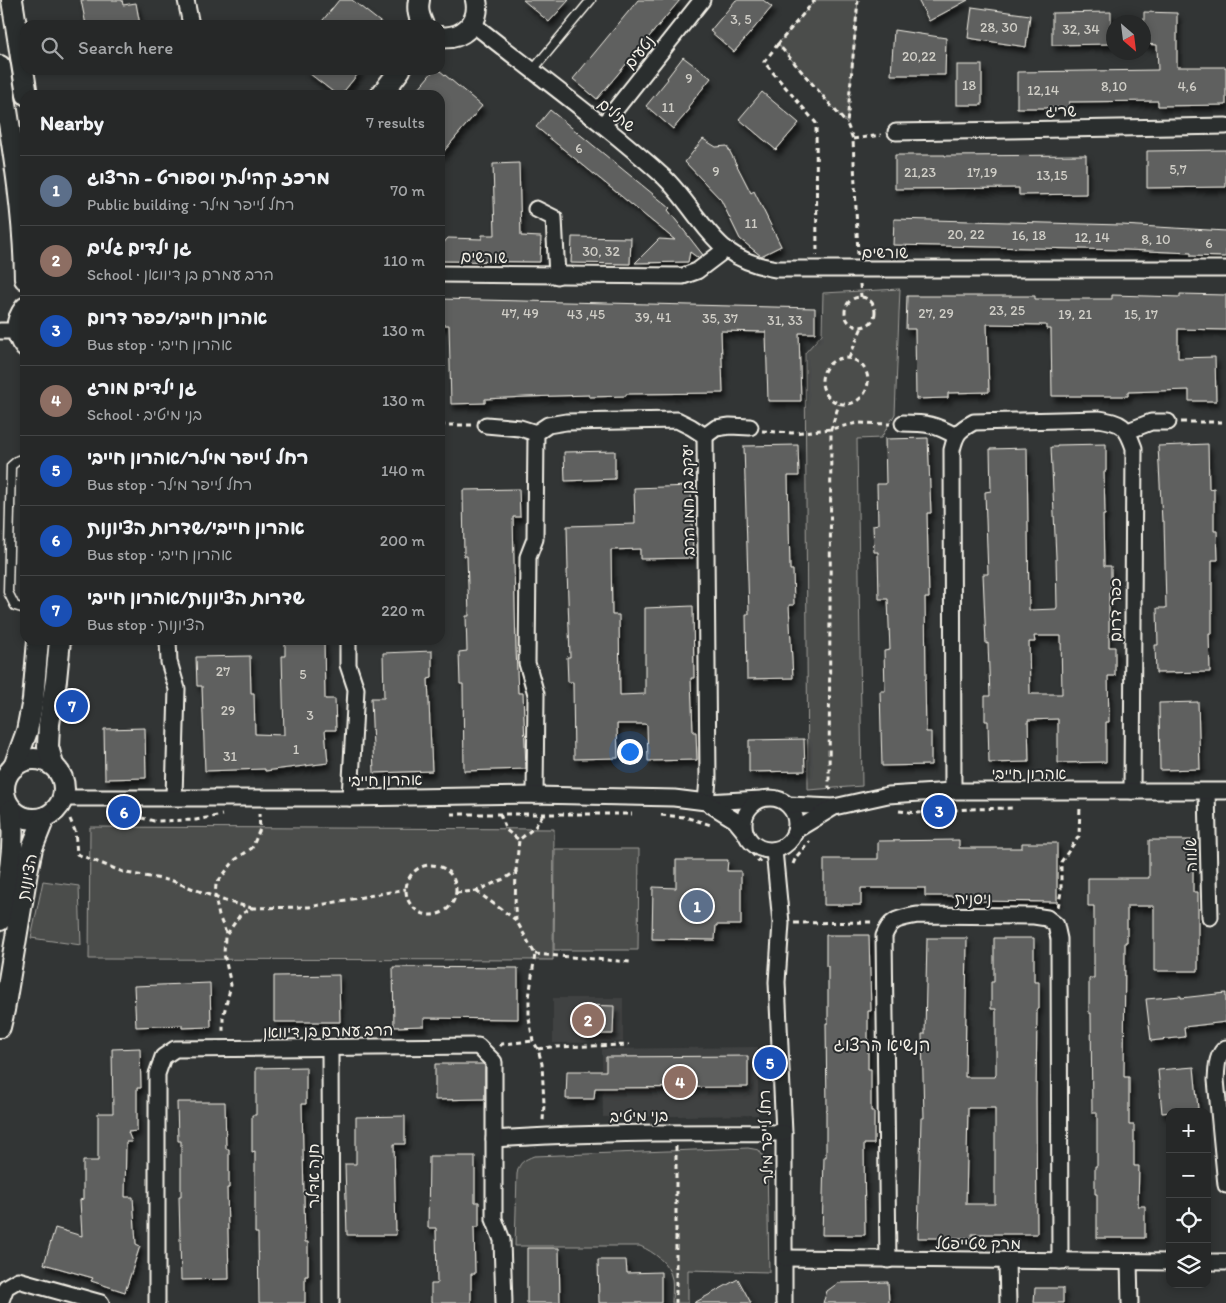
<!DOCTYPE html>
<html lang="en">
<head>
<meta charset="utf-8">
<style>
  :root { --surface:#262828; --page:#323434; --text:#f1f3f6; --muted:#a4a6a8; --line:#424445; --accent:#bca0f2 }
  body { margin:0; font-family:Itim,"Playpen Sans Hebrew",sans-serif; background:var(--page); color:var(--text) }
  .controls { position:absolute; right:15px; bottom:15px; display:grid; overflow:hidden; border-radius:10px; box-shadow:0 2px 8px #0003 }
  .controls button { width:45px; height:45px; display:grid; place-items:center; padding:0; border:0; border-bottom:1px solid var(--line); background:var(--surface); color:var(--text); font:25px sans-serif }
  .compass { position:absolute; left:1106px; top:15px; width:45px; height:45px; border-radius:50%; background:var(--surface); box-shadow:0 2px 8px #0003; rotate:152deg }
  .you { position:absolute; left:629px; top:751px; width:18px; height:18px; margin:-12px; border:4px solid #fff; border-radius:50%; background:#1a73e8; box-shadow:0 0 0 8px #1a73e833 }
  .badge { display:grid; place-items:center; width:32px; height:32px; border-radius:50%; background:var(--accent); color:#fff; font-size:16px; font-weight:700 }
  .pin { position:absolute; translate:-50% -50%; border:2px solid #fff; box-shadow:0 1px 5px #0006 }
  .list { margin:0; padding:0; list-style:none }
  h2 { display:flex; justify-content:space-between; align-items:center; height:65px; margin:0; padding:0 20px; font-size:21px }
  h2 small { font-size:16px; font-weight:400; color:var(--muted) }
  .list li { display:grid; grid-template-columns:32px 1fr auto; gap:15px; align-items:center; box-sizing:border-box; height:70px; padding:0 20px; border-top:1px solid var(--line) }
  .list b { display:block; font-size:19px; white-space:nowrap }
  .list p { margin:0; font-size:16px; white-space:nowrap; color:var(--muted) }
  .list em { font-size:16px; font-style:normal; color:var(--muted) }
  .icon { flex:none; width:28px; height:28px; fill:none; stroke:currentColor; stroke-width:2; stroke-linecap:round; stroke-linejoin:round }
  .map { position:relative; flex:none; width:1226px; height:1303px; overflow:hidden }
  .search { position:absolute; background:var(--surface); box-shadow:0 2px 8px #0003; left:20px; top:20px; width:425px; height:55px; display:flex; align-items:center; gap:12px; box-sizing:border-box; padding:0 18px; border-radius:15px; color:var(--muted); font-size:19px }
  .panel { position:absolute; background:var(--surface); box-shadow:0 2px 8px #0003; left:20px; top:90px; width:425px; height:555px; border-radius:15px }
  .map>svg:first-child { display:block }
  .built { fill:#404242 }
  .green { fill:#4b4d4c; stroke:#a09f9a }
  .building { fill:#5f605f; stroke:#f4f1e8; fill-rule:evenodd; filter:url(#shadow) }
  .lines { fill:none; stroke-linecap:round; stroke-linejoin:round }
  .lane-casing { stroke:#f4f1e8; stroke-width:11 }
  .street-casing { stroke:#f4f1e8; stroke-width:19 }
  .secondary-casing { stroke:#f4f1e8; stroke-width:24 }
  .path { stroke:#f4f1e8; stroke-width:3; stroke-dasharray:5 4; stroke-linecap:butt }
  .lane { stroke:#2a2d2e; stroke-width:8 }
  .street { stroke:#2a2d2e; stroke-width:15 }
  .secondary { stroke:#2a2d2e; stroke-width:20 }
  .labels { text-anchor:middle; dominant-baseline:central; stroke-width:4; stroke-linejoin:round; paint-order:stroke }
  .number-label { font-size:14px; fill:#cfcdc6 }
  .street-label { font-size:16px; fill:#f4f1e8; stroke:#2a2d2e }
  .neighbourhood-label { font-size:18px; fill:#f4f1e8; stroke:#2a2d2e }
</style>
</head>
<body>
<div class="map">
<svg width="1226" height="1303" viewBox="0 0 1226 1303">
  <defs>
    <filter id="shadow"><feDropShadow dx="3" dy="5.5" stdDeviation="2.5" flood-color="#0009"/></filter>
  </defs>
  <rect width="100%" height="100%" fill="#323535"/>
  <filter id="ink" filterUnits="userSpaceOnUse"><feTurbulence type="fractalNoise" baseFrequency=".02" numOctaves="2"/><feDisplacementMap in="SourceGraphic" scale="10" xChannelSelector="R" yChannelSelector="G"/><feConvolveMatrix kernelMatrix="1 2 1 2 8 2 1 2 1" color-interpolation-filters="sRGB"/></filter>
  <g filter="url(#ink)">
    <!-- built -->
    <g class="built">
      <path d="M553 998H623V1042L553 1043Z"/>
      <path d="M758 1047V1115L603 1117 602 1049Z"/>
    </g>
    <!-- green -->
    <g class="green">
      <path d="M815 0H858L847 124 778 44Z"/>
      <path d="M900 289 895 414 881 438 857 439 862 786 808 790 805 353 822 334 823 293Z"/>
      <path d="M90 827 554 829 553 960 89 959Z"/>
      <path d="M555 849H639L638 950H554Z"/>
      <path d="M43 881 79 886 81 945 31 938Z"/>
      <path d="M748 1148 759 1150 767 1163 769 1272 688 1270V1303H672C672 1295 673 1287 672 1279 669 1263 654 1252 640 1246H515L517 1174C519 1162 524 1160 534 1156Z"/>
    </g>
    <!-- building -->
    <g class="building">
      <path d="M81 0H122L123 5 136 3 140 25H86Z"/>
      <path d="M339 0H352L384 25H319Z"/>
      <path d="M523 0H569L549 22Z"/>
      <path d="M638 0H680L597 99 573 79Z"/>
      <path d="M736 0H763L772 7 734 52 710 31Z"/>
      <path d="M918 0H968L929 21Z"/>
      <path d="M972 7 1030 15 1026 47 968 38Z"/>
      <path d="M1111 12V44L1052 45V13Z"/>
      <path d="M1144 12 1177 13V67H1226V105L1158 106V101L1069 102V108H1017V72L1158 70 1157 45 1144 44Z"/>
      <path d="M894 30 946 38 945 75H891Z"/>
      <path d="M683 57 711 78 688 107 690 109 673 129 646 106 668 79 667 78Z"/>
      <rect x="957" y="65" width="25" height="40"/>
      <path d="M305 70H361L341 95H337Z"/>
      <path d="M434 70H439L482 106 440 156V95H413Z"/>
      <path d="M762 92 799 123 776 150 739 119Z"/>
      <path d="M550 110 670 208 668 210 703 255 698 258 690 252 688 262 635 263 659 239 675 240 536 127Z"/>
      <path d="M703 139 716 147 727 146 751 193 754 191 781 246 761 256 740 239 721 200 685 162Z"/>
      <path d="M1226 150V187L1147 188V151Z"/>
      <path d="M895 155H945V156L1086 155V194L1019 195V188L895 189Z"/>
      <path d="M519 163 521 236 541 237 540 262 440 261V247L448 238 482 239V235H495L493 164Z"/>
      <path d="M894 219 1122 225 1226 231V257L1191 256V253L1126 250 893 245Z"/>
      <path d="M572 237 631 238 630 264 571 263Z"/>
      <path d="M1180 294 1226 295V330L1178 329V358L1215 357 1216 401H1189V390L1128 392V396H1052L1051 329H1046V325L987 324 989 392 948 393V398L916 399 915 329H906L907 296H1035V299H1112V295L1180 297Z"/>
      <path d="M440 299 815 308V333H799L801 401H768L766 332 721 331 723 393 626 394V396L589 397V395L526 397 485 399V403L451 404 449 325H440Z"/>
      <path d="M928 438 931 513H927L929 598H925L926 679H925L926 732H931V765L882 766 880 691H885L884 651 890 650 888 599H879L878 552H874L873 525 878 524 877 484H886L885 439Z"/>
      <path d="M1106 444V471H1104L1105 515H1103L1104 566H1111V593H1109V647H1115V676H1108L1109 722H1106V762L1058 763V719L1028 720 1029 762 989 763 988 721H985V696H990L988 643 986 644 983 574H988L985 492 991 491 990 449 1027 448 1029 610 1056 609 1057 607 1056 557 1051 447H1057V445ZM1034 636H1061L1062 694H1030L1029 642H1035Z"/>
      <path d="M1208 444 1209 489 1214 488V531H1217L1218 560H1212V634H1209L1210 672 1156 673 1155 645H1158L1157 608H1166L1164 521H1162L1158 446Z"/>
      <path d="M798 445 799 476H788L790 570H793L794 605H789L793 678 747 679 746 614H749L744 446Z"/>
      <path d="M615 451V479L565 481 564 452Z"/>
      <path d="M691 486 693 558 640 559V549L611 550 612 615H619L620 695 645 694V608L693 606 694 678H691L693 732H696L697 760 648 761 647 725 644 724H617L618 758 574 759 573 682H568L567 657H570L567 570H568L567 526 635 524 634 488Z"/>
      <path d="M519 489 520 517H513L516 650 518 693H523L526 769 464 771 463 684H460L459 652 467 651 466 616H469L467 556H464L463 490Z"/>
      <path d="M285 640H324L325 699H335L336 730H325L328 763 265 771V769L205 771 202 686H197L196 657 250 656 251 693H254L255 734 284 735 282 656H285Z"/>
      <path d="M432 651V678L428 679 432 771 374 773 371 698H384L383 653Z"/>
      <path d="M1198 702 1200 769 1160 770 1159 703Z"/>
      <path d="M145 728 146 778 105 779 104 729Z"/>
      <path d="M804 739 805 771 749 772V740Z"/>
      <path d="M959 840V848H1022V843H1057V902L971 901V896H925V888H861V905H824V859H878V841Z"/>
      <path d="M1149 840H1193V892H1198V971H1154V906H1127V942H1125L1124 1077H1129V1125H1134V1166H1139L1138 1206H1145V1238H1097V1194H1095V1166H1097V1113H1092L1091 1013H1089V978H1094V906H1088V878H1149Z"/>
      <path d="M676 860H728L727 871H741V925H716L715 940 652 939 653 887 676 888Z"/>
      <path d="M826 935H869L871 1011H868V1069H871V1111H874V1144H864L865 1235H822L824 1157H826V1111H827L826 1023H828V966H826Z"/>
      <path d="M927 938H967L965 1077H995L996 1074V1009H991V982H994V938H1034V982H1039V1009H1037L1036 1099 1037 1234H972V1238H918L921 1118H924L922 1034H925ZM968 1108H995V1204H966Z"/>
      <path d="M393 967 518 968V1019L424 1018V1026L394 1027Z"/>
      <path d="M339 975 340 1022H274V976Z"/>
      <path d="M210 983 211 1027 182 1028V1025L136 1027 134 986Z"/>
      <path d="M1226 993V1022L1184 1027 1185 1037 1151 1041 1146 999 1181 996V998Z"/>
      <path d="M585 1005 614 1006 613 1034H584Z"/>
      <path d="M140 1048 141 1088H137V1131L128 1132 132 1142H126L125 1197H133L136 1244 140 1246 125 1292 91 1281 93 1278 44 1264 55 1228 82 1236 80 1200 83 1199V1161H98V1113H113L112 1049Z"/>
      <path d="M748 1056V1087L595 1088 594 1099H566L567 1071H606V1057Z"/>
      <path d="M435 1064H483L485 1066V1099L435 1100Z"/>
      <path d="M306 1067V1104H302L305 1242H308V1276H305V1303H259L258 1233H255V1151L252 1152V1115H256V1068Z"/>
      <path d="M1194 1067 1198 1109 1162 1113 1158 1070Z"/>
      <path d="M177 1102H225L226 1149H229V1188H227L229 1279 181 1280 179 1196H181V1141H178Z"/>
      <path d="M405 1116V1144H394L396 1235H347L345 1164H356V1117Z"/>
      <path d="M429 1156H475V1202H479V1227H474L475 1274H471V1303H431V1284H437L436 1228H428Z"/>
      <path d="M527 1248H559L560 1303H527Z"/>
      <path d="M598 1260H626L627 1273 661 1272V1303H599Z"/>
      <path d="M738 1279 751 1303H694Z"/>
      <path d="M888 1282 889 1303H823L827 1291 838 1283Z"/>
      <path d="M1035 1288H1063V1303H1034Z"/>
    </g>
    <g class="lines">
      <defs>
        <g id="lane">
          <path d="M532 71 591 0"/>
          <path d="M25 458 18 460 11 466 8 592 15 606 25 609"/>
        </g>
        <g id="street">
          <path d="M186 0 191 25"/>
          <path d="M473 24C537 75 604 123 665 178 686 198 704 232 727 250 742 261 757 266 776 269H1226"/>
          <path d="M603 125 702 0"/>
          <path d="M896 132 1226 126"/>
          <path d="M536 209 554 218 557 276"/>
          <path d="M440 274 683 276 697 271 726 249"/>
          <path d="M0 331H17"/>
          <path d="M903 423C927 423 934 424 956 436"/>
          <path d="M486 425 520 428 536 433"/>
          <path d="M1128 431 1151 422H1168"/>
          <path d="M705 436 716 428 730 426 750 427"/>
          <path d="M168 640 169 662 177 689 174 797"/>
          <path d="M348 640V665L356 689 350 798"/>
          <path d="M0 782 4 784"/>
          <path d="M953 791 952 450C956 433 959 430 974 422L1099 419C1122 423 1126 425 1134 448L1132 791"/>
          <path d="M1207 792 1210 917"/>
          <path d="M535 795 536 694 527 663 528 557 535 539 536 433 548 425 566 422 677 420 691 427 705 436 708 779 706 802"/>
          <path d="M64 796 71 798H350L535 795 674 798 706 802 761 799"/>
          <circle cx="770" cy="824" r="26"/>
          <path d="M706 802 735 820 744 831"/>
          <path d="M789 805 834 807"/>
          <path d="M796 830 834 807 888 795 953 791H1226"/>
          <path d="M774 850 781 923 777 982 784 1133V1303"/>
          <path d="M1226 1048C1216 1055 1217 1069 1216 1080L1226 1185"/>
          <path d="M330 1049 331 1303"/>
          <path d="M494 1139C590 1132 688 1132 784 1133"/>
          <path d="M785 1258 1170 1262"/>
          <path d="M888 1260 884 936C891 918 899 919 917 915L1034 916 1047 918 1056 925 1059 939 1060 1261"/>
          <path d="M1007 1261 1008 1303"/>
          <path d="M1129 1262 1130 1303"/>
          <path d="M1207 1262H1226"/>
          <path d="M0 1303 6 1287 18 1280 101 1303"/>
          <path d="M157 1303V1074L163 1057 175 1049 478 1046 494 1062V1219L502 1240 504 1303"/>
        </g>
        <g id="secondary">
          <path d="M12 0 27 95"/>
          <path d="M419 0C417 10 419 16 423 25"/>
          <path d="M440 37C462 40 481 23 476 0"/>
          <path d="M0 66C11 137 24 207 25 279"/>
          <path d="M381 95 400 70"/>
          <path d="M25 308C15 321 15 334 25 347"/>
          <circle cx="34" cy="789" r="30"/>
          <path d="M53 765 48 747 49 724 56 680 60 640"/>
          <path d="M14 767 27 731 33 700 38 640"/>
          <path d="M0 920C8 883 16 847 11 810"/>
          <path d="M0 1027 4 1010 27 872 32 848 44 818"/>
        </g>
      </defs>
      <!-- lane casing -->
      <use href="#lane" class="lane-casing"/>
      <!-- street casing -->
      <use href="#street" class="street-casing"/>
      <!-- secondary casing -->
      <use href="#secondary" class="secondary-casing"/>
      <!-- path -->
      <g class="path">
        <path d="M815 0 778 44 846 123"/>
        <path d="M778 44 764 62 816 123 817 255"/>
        <path d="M853 139 881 135"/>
        <path d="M858 255 853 139 847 124 858 0"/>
        <path d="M860 284 861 297"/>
        <circle cx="860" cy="312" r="15"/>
        <circle cx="845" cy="381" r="23"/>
        <path d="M849 358 862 327"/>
        <path d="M1181 422H1226"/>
        <path d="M440 425H473"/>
        <path d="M762 431 792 433 831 429 857 423 890 424"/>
        <path d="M831 790 829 787 831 429 839 404"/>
        <path d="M899 811 917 813 969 809 1013 808"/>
        <path d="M451 814H632"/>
        <path d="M500 814 506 830 519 840 535 827 543 814"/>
        <path d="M661 815 685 817 711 825"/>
        <path d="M114 817H138L154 821 196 820 222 815"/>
        <path d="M70 819 75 831 77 854 126 873 173 881 225 901 252 908 240 915 225 937 224 954 231 985 223 1017V1034"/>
        <path d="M745 846 760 862"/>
        <path d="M793 864 796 857 810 841"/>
        <circle cx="431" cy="890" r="25"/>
        <path d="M516 871 515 907 516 920 535 954 529 998V1018L533 1041 538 1049 542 1064 544 1104 543 1121"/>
        <path d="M476 891 516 920"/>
        <path d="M456 893 476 891 506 878 516 871 519 840"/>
        <path d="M1058 907 1061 892V862L1079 836 1080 806"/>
        <path d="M252 908 309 907 406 889"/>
        <path d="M794 923 875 922"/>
        <path d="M226 933 219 916 215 897 216 884 235 860 252 848 260 829 259 814"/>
        <path d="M535 954 630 962"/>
        <path d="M500 1046 502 1044 533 1041"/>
        <path d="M538 1049 551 1047 629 1045"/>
        <path d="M676 1146V1303"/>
      </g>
      <!-- lane -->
      <use href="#lane" class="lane"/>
      <!-- street -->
      <use href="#street" class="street"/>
      <!-- secondary -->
      <use href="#secondary" class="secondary"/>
    </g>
  </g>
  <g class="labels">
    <!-- number labels -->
    <g class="number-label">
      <text x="741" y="19">3, 5</text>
      <text x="999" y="27">28, 30</text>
      <text x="1081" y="29">32, 34</text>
      <text x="919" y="56">20,22</text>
      <text x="689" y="78">9</text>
      <text x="969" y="85">18</text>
      <text x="1114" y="86">8,10</text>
      <text x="1187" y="86">4,6</text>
      <text x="1043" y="90">12,14</text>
      <text x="668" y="107">11</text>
      <text x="579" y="148">6</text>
      <text x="1178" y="169">5,7</text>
      <text x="716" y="171">9</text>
      <text x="920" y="172">21,23</text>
      <text x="982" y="172">17,19</text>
      <text x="1052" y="175">13,15</text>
      <text x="751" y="223">11</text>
      <text x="966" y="234">20, 22</text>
      <text x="1029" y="235">16, 18</text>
      <text x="1092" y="237">12, 14</text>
      <text x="1156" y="239">8, 10</text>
      <text x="1209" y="243">6</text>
      <text x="601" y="251">30, 32</text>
      <text x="1007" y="310">23, 25</text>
      <text x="520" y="313">47, 49</text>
      <text x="936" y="313">27, 29</text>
      <text x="586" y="314">43 ,45</text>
      <text x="1075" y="314">19, 21</text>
      <text x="1141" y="314">15, 17</text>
      <text x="653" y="317">39, 41</text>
      <text x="720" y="318">35, 37</text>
      <text x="785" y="320">31, 33</text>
      <text x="223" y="671">27</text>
      <text x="303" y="674">5</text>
      <text x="228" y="710">29</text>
      <text x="310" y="715">3</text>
      <text x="296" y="749">1</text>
      <text x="230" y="756">31</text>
    </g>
    <!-- street labels -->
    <g class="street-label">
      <text transform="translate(639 52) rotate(-52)">נטעים</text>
      <text transform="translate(1061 111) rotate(-1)">שריג</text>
      <text transform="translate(617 115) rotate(39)">שתילים</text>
      <text x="885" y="252">שורשים</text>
      <text transform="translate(484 257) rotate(1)">שורשים</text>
      <text transform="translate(688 500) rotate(-91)">יעקב בן חמו הרב</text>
      <text transform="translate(1115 610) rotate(-90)">כפר דרום</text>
      <text x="1029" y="773">אהרון חייבי</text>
      <text transform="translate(385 780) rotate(-1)">אהרון חייבי</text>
      <text transform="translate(1191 855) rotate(-92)">שלווה</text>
      <text transform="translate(27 877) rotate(-79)">הציונות</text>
      <text x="973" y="898">ניסנית</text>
      <text transform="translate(328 1031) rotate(-1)">הרב עמרם בן דיוואן</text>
      <text transform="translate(639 1116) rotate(-1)">בני מיטיב</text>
      <text transform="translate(766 1137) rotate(-92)">רחל לייפר מילר</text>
      <text transform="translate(313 1176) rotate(-90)">חנה אדלר</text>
      <text x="978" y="1243">מרק שטייפטל</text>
    </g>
    <!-- neighbourhood labels -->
    <g class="neighbourhood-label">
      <text x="882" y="1045">הנשיא הרצוג</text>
    </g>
  </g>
</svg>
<div class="controls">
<button>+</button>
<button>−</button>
<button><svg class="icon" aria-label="locate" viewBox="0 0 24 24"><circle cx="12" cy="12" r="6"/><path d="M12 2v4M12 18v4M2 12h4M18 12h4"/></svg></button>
<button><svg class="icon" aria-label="layers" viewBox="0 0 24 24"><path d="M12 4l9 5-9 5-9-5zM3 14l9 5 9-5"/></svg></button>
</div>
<svg class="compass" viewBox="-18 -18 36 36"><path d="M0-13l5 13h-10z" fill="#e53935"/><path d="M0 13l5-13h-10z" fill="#a4a6a8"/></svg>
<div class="you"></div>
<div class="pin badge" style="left:697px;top:906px;background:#5c6f8a">1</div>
<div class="pin badge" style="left:588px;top:1020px;background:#8d6e63">2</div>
<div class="pin badge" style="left:939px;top:811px;background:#1a4fb4">3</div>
<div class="pin badge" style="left:680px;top:1082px;background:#8d6e63">4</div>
<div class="pin badge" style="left:770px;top:1063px;background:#1a4fb4">5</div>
<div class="pin badge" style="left:124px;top:812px;background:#1a4fb4">6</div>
<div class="pin badge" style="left:72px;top:706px;background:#1a4fb4">7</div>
<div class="search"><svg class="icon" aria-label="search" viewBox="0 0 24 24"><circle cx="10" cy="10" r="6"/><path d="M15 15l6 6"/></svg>Search here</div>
<section class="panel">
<h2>Nearby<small>7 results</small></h2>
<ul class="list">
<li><span class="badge" style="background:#5c6f8a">1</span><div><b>מרכז קהילתי וספורט - הרצוג</b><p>Public building · רחל לייפר מילר</p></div><em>70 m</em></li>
<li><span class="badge" style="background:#8d6e63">2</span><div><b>גן ילדים גלים</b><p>School · הרב עמרם בן דיוואן</p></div><em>110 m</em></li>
<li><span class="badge" style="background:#1a4fb4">3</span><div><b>אהרון חייבי/כפר דרום</b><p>Bus stop · אהרון חייבי</p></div><em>130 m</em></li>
<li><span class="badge" style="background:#8d6e63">4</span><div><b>גן ילדים מורג</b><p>School · בני מיטיב</p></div><em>130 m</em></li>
<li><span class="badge" style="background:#1a4fb4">5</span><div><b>רחל לייפר מילר/אהרון חייבי</b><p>Bus stop · רחל לייפר מילר</p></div><em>140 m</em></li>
<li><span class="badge" style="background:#1a4fb4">6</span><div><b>אהרון חייבי/שדרות הציונות</b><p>Bus stop · אהרון חייבי</p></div><em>200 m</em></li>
<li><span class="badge" style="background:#1a4fb4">7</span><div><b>שדרות הציונות/אהרון חייבי</b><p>Bus stop · הציונות</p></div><em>220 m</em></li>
</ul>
</section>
</div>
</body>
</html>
